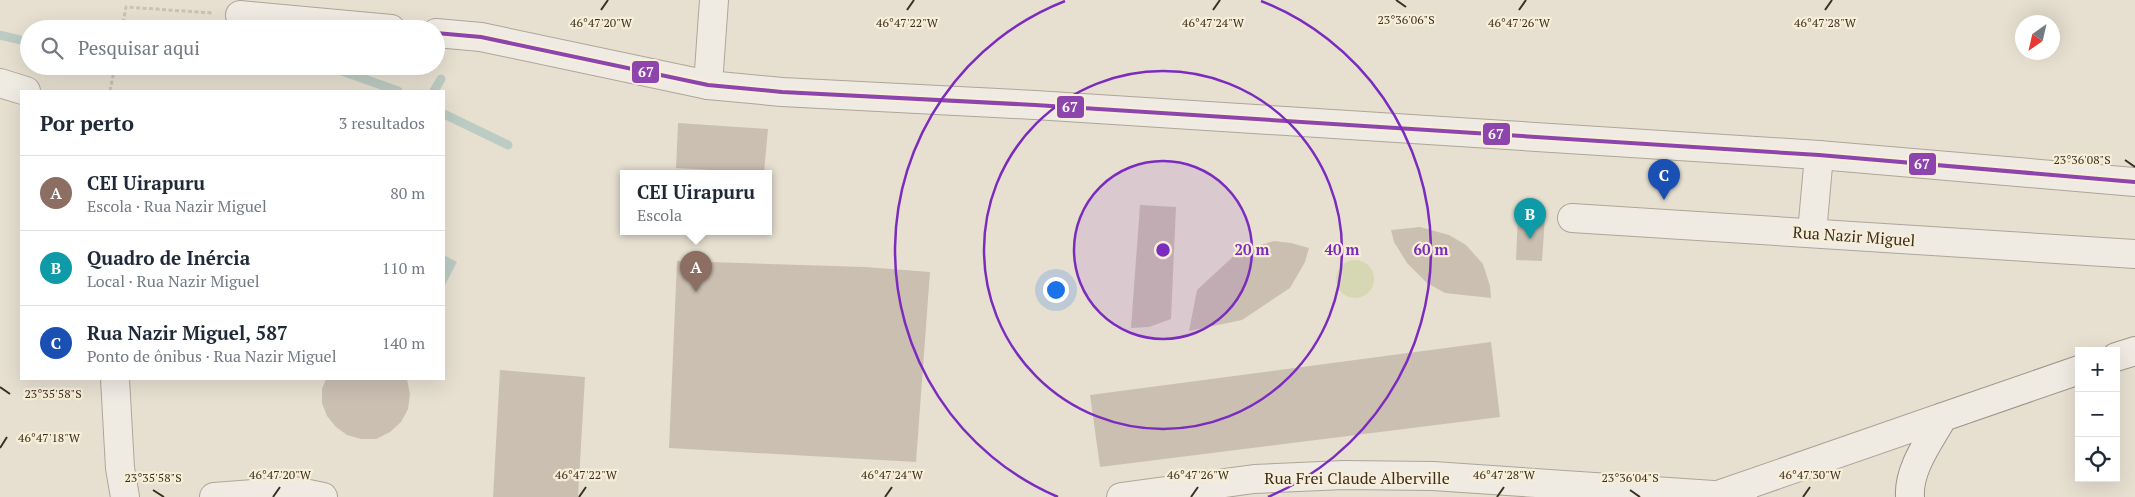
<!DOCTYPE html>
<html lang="pt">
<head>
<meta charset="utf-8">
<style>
  :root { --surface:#fff; --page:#f2f2f3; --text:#1f2937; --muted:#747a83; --line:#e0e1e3; --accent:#db2777 }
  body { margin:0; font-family:"PT Serif",serif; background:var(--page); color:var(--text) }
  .controls { position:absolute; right:15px; bottom:15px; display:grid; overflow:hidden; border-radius:0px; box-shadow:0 5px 20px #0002 }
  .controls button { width:45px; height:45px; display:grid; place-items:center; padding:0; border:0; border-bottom:1px solid var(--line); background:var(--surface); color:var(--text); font:25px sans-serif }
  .compass { position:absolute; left:2015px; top:15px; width:45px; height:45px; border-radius:50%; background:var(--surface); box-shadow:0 5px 20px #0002; rotate:214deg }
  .you { position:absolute; left:1055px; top:289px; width:18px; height:18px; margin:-12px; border:4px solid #fff; border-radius:50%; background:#1a73e8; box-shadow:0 0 0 8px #1a73e833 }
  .badge { display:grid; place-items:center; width:32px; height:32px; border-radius:50%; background:var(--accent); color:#fff; font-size:16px; font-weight:700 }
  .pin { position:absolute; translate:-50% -41px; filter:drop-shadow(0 1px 2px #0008) }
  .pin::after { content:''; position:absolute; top:26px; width:18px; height:15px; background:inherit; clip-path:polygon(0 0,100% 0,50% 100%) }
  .popup { position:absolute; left:620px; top:170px; width:152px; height:65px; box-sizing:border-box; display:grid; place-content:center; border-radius:0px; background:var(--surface); filter:drop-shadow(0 1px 4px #0005); font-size:16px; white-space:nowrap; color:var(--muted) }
  .popup b { font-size:19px; color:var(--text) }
  .popup::after { content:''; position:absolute; left:50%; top:100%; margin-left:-10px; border:10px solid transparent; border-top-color:var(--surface) }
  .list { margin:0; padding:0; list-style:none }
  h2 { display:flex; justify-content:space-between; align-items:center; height:65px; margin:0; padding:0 20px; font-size:21px }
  h2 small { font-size:16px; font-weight:400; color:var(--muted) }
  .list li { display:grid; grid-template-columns:32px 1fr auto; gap:15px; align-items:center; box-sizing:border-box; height:75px; padding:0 20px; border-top:1px solid var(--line) }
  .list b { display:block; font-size:19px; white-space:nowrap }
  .list p { margin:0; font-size:16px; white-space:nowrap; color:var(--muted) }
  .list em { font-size:16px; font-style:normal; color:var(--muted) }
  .icon { flex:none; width:28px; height:28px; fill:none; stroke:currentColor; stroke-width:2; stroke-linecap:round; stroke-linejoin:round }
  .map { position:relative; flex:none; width:2135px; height:497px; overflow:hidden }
  .search { position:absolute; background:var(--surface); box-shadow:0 5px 20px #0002; left:20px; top:20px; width:425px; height:55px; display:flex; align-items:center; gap:12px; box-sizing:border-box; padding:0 18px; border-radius:28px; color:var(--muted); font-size:19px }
  .panel { position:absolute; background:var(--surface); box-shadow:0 5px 20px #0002; left:20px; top:90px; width:425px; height:290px; border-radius:0px }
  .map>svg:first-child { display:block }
  .green { fill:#d6d7b3 }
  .water { fill:#bcccc2 }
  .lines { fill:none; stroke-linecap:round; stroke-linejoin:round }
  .stream { stroke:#bcccc2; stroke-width:9 }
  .building { fill:#cbbfb2 }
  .minor-casing { stroke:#ada599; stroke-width:30 }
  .secondary-casing { stroke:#9c958a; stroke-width:30 }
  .path { stroke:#c8c2b9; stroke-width:3; stroke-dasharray:4 2.5; stroke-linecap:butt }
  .minor { stroke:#efebe3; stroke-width:28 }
  .secondary { stroke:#efebe3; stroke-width:28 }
  .bus-1-casing { stroke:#f7eed8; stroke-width:8 }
  .bus-1 { stroke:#8e44ad; stroke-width:4 }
  .ticks { fill:none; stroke:#3d2e20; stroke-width:2 }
  .ring { fill:none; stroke:#7b2cbf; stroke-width:2.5 }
  .labels { text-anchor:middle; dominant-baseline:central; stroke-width:4.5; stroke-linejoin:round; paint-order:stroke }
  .street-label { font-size:16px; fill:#3d2e20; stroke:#f7eed8 }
  .ticks-label { font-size:12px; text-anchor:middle; fill:#3d2e20; stroke:#f7eed8; stroke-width:4.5; stroke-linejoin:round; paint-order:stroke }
  .centre { fill:#7b2cbf; stroke:#f7eed8; stroke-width:2.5 }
  .ring-label { font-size:15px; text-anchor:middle; font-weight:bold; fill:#7b2cbf; stroke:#f7eed8; stroke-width:4.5; stroke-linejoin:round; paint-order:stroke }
  .line-badge { stroke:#f7eed8; stroke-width:2 }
  .badge-label { font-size:14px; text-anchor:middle; font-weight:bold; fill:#fff }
</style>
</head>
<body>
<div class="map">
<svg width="2135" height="497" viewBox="0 0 2135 497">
  <rect width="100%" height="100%" fill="#e7e0d1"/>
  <!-- green -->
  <circle class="green" cx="1355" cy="279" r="19"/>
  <!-- water -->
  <path class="water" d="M444 255 457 262 444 287Z"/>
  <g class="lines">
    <!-- stream -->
    <g class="stream">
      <path d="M0 35 29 42"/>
      <path d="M328 66 398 91"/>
      <path d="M434 91 441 79"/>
      <path d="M444 114 508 145"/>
    </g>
  </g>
  <!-- building -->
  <g class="building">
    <path d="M678 123 768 129 764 173 676 168Z"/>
    <path d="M1140 205 1176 207 1171 319 1149 327 1131 328Z"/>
    <path d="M1518 214 1545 217 1542 261 1516 260Z"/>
    <path d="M1420 227 1449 235 1466 245 1483 264 1490 286 1491 298 1445 293 1427 283 1407 263 1394 242 1391 230Z"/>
    <path d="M1274 241 1291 243 1309 248 1305 262 1290 288 1242 320 1189 331 1197 290 1238 252Z"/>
    <path d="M677 261 865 267 930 272 916 462 669 448Z"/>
    <path d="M1491 342 1500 417 1100 467 1090 395Z"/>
    <path d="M500 370 585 377 578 497H493Z"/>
    <path d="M326 379H407L410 394 408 409 401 422 390 432 376 439H361L347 435 336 427 327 416 322 403V389Z"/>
  </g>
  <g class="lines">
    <defs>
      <g id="minor">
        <path d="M240 15 391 29"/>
        <path d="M436 33 481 37 708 85 782 92 1035 105 1819 155 2135 182"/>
        <path d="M0 83 26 91"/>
        <path d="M708 85 714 0"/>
        <path d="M1572 218 2135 254"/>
        <path d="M1812 233 1819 155"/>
        <path d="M115 379 120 468 125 497"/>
        <path d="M1721 494 1943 417"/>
        <path d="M214 497 294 491 323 497"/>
        <path d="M1121 497 1254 479 1344 475 1433 476 1743 497"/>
      </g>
      <g id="secondary">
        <path d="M2116 357 2135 351"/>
        <path d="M1910 497C1908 469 1930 440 1943 417L2079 370"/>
      </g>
    </defs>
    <!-- minor casing -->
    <use href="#minor" class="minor-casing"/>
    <!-- secondary casing -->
    <use href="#secondary" class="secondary-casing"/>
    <!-- path -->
    <g class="path">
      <path d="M122 29 126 7 213 13"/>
      <path d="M110 91 115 66"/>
    </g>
    <!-- minor -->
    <use href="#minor" class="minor"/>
    <!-- secondary -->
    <use href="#secondary" class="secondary"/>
    <defs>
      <path id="bus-1" d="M436 33 481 37 708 85 782 92 1035 105 1819 155 2135 182"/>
    </defs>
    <!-- bus-1 casing -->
    <use href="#bus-1" class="bus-1-casing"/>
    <!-- bus-1 -->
    <use href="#bus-1" class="bus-1"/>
  </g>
  <!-- ticks -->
  <path class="ticks" d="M1396 0 1406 7M601 10 608 0M907 10 914 0M1213 10 1220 0M1519 10 1526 0M1825 10 1832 0M2125 160 2135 167M0 387 10 394M0 448 7 437M153 490 164 497M1630 490 1640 497M273 497 280 487M579 497 586 487M885 497 892 487M1191 497 1198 487M1497 497 1504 487M1803 497 1810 487"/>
  <!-- distance rings -->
  <circle cx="1163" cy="250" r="89" fill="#7b2cbf" fill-opacity=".12"/>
  <g class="ring">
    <circle cx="1163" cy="250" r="89"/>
    <circle cx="1163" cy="250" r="179"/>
    <path d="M1058 497A268 268 0 0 1 1065 1M1261 1A268 268 0 0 1 1268 497"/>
  </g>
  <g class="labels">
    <!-- street labels -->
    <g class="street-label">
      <text transform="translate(1854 236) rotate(4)">Rua Nazir Miguel</text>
      <text x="1357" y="478">Rua Frei Claude Alberville</text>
    </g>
  </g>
  <g class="ticks-label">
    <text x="1406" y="24">23°36'06"S</text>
    <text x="601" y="27">46°47'20"W</text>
    <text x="907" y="27">46°47'22"W</text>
    <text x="1213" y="27">46°47'24"W</text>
    <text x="1519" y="27">46°47'26"W</text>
    <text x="1825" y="27">46°47'28"W</text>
    <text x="2082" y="164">23°36'08"S</text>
    <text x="53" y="398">23°35'58"S</text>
    <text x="49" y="442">46°47'18"W</text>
    <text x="280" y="479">46°47'20"W</text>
    <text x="586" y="479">46°47'22"W</text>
    <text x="892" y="479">46°47'24"W</text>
    <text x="1198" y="479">46°47'26"W</text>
    <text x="1504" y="479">46°47'28"W</text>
    <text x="1810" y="479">46°47'30"W</text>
    <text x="153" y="482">23°35'58"S</text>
    <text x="1630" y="482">23°36'04"S</text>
  </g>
  <circle cx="1163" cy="250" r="8" class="centre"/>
  <g class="ring-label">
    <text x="1252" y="255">20 m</text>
    <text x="1342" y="255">40 m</text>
    <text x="1431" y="255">60 m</text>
  </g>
  <g class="line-badge">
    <rect x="631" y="60" width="29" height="24" rx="5" fill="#8e44ad"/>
    <rect x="1056" y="95" width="29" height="24" rx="5" fill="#8e44ad"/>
    <rect x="1482" y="122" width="29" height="24" rx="5" fill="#8e44ad"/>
    <rect x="1908" y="152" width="29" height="24" rx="5" fill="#8e44ad"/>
  </g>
  <g class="badge-label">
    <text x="646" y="77">67</text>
    <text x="1070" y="112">67</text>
    <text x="1496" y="139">67</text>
    <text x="1922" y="169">67</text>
  </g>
</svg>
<div class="controls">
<button>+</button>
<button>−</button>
<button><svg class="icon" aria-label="locate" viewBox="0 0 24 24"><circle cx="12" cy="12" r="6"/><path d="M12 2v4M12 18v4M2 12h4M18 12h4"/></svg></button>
</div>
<svg class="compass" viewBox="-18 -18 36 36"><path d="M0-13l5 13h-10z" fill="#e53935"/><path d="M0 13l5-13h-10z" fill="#747a83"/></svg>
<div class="you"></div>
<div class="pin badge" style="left:696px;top:292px;background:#8d6e63">A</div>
<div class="popup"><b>CEI Uirapuru</b>Escola</div>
<div class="pin badge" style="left:1530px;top:239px;background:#0f9aa8">B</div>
<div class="pin badge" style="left:1664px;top:200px;background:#1a4fb4">C</div>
<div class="search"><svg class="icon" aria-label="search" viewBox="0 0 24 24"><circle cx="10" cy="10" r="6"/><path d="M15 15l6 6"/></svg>Pesquisar aqui</div>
<section class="panel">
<h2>Por perto<small>3 resultados</small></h2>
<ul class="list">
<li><span class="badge" style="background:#8d6e63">A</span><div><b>CEI Uirapuru</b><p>Escola · Rua Nazir Miguel</p></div><em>80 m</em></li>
<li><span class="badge" style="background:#0f9aa8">B</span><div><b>Quadro de Inércia</b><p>Local · Rua Nazir Miguel</p></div><em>110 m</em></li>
<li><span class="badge" style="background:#1a4fb4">C</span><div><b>Rua Nazir Miguel, 587</b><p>Ponto de ônibus · Rua Nazir Miguel</p></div><em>140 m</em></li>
</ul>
</section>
</div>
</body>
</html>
